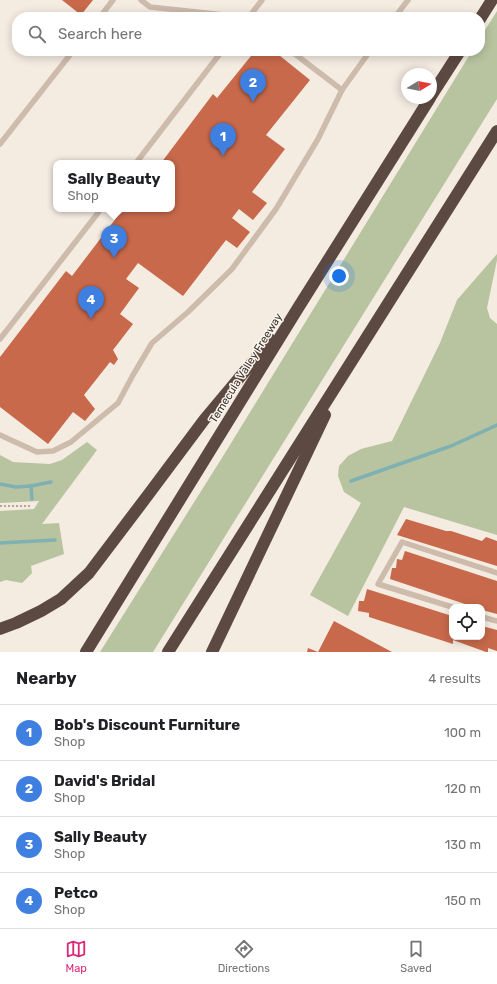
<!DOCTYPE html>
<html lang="en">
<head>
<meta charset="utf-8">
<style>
  :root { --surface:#fff; --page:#f6f6f6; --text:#202124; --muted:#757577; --line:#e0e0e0; --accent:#db2777 }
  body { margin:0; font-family:Rubik,sans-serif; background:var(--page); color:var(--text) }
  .controls { position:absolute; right:12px; bottom:12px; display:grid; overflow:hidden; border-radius:8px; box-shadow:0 2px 10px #0003 }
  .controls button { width:36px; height:36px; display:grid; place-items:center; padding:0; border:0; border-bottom:1px solid var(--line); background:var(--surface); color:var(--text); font:20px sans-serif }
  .compass { position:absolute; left:401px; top:68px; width:36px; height:36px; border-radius:50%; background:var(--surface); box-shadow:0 2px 10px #0003; rotate:80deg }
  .you { position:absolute; left:339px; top:276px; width:14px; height:14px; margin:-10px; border:3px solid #fff; border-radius:50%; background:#1a73e8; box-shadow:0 0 0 6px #1a73e833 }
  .badge { display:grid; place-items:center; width:26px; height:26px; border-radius:50%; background:var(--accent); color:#fff; font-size:13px; font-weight:700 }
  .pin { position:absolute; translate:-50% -33px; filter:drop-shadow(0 1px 2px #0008) }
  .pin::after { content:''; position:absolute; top:21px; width:14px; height:12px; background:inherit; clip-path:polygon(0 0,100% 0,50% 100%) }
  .popup { position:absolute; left:53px; top:160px; width:122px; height:52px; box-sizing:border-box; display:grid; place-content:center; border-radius:8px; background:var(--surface); filter:drop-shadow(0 1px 3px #0005); font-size:13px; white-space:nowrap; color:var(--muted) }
  .popup b { font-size:15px; color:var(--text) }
  .popup::after { content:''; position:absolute; left:50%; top:100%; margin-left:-8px; border:8px solid transparent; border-top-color:var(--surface) }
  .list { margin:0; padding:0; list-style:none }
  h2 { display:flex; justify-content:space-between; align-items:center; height:52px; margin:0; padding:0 16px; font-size:17px }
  h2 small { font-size:13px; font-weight:400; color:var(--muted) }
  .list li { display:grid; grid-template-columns:26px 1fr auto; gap:12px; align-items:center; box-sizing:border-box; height:56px; padding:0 16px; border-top:1px solid var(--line) }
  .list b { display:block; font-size:15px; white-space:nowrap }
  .list p { margin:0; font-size:13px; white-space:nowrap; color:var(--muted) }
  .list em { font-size:13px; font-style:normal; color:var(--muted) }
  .icon { flex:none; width:22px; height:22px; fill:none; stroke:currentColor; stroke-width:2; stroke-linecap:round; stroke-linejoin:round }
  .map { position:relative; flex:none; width:497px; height:652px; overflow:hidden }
  .search { position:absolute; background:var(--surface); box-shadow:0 2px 10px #0003; left:12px; right:12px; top:12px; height:44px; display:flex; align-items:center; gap:10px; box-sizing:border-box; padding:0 14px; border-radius:16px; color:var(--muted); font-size:15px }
  .sheet { height:276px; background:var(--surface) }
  nav { display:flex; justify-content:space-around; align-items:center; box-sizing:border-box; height:56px; border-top:1px solid var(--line); background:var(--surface); font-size:11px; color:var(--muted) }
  nav a { display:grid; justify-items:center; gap:2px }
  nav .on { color:var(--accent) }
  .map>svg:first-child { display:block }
  .green { fill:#b8c4a0 }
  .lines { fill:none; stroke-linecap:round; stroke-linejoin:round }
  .stream { stroke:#7fb0b2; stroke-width:3.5 }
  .building { fill:#c8694b }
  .path { stroke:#b9a596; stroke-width:2; stroke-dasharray:2 2; stroke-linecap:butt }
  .service { stroke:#cdbbac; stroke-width:5.5 }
  .motorway { stroke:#5c4a42; stroke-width:12 }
  .labels { text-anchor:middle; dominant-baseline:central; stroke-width:3; stroke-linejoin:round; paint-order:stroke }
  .street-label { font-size:11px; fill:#3b302b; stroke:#fbf5ee }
</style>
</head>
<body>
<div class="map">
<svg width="497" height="652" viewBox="0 0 497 652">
  <rect width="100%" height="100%" fill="#f4ebe1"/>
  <!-- green -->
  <g class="green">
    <path d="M497 11V99L153 652H100L225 453 472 51H480V38Z"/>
    <path d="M497 254V260L487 308 490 318 497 324V535L404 507 348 616 310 595 361 503 344 492 338 476 339 466 348 456 361 449 392 441 440 343 457 300Z"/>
    <path d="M87 442 97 450 42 524 59 523 64 554 31 566 32 573 22 583 6 580 0 582V511L34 509 39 501 0 503V455L13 462 50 464 62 460Z"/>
  </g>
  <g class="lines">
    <!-- stream -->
    <g class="stream">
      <path d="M351 481 451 446 497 425"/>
      <path d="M0 484 16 487 31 486"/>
      <path d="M32 499 31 486 51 482"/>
      <path d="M0 543 55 540"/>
    </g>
  </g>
  <!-- building -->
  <g class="building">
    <path d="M62 0H93L81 15Z"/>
    <path d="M255 51H274L310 80 266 135 285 149 252 192 267 203 253 220 239 209 232 218 250 232 237 248 226 240 183 296 138 263 126 279 139 288 120 314 133 324 113 350 118 359 114 365 110 362 84 395 95 409 85 421 73 412 48 444 0 407V357L66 271 72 276 123 209H172V163H161L213 94 217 98Z"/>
    <path d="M406 519 446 531H451L482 541 486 537 497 541V566L397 535Z"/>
    <path d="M405 551 497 581V614L482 610V607H474L390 579 392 568H396L397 559 402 560Z"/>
    <path d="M367 589 452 616V637H482V626L497 630V651L488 648V652H486L453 640V644L369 617V613L358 611 359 601H364Z"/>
    <path d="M334 621 392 652H307L308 648 318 652Z"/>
  </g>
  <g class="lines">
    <!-- path -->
    <path class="path" d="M0 506H30"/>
    <!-- service -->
    <g class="service">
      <path d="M141 0 150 7 243 17"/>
      <path d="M100 17 113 0"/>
      <path d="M249 17 262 0"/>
      <path d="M395 17 408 0"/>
      <path d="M291 51 342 90"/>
      <path d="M0 144 73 51"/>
      <path d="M136 163 222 51"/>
      <path d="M0 339 101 209"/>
      <path d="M0 435 37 452 53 451 71 442 118 403 133 375 152 343 188 312 232 269 276 209 318 139 342 90 370 51"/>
      <path d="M452 607 378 584 402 542 497 573"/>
      <path d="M482 617 497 621"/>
    </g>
    <!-- motorway -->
    <g class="motorway">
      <path d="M480 19 492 0"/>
      <path d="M431 96 460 51"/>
      <path d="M0 629 16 623 41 611 61 599 89 573 148 495 204 420 271 340"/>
      <path d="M86 652 298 308 430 98"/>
      <path d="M168 652 497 131"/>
      <path d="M212 652 325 415"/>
    </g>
  </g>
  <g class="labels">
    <!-- street labels -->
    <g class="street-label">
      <text transform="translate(246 368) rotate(-58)">Temecula Valley Freeway</text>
    </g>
  </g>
</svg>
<div class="controls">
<button><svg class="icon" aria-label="locate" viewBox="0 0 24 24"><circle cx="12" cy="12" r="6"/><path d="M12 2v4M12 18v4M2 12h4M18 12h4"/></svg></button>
</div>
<svg class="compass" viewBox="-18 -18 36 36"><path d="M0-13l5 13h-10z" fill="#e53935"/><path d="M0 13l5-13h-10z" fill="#757577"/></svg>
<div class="you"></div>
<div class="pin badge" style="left:223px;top:156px;background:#3f7fe0">1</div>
<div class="pin badge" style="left:253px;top:102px;background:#3f7fe0">2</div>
<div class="pin badge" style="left:114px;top:258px;background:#3f7fe0">3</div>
<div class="popup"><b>Sally Beauty</b>Shop</div>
<div class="pin badge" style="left:91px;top:319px;background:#3f7fe0">4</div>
<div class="search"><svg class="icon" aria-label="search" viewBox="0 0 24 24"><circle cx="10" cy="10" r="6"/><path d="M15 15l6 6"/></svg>Search here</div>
</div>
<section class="sheet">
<h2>Nearby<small>4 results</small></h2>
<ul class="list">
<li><span class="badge" style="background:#3f7fe0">1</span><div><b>Bob's Discount Furniture</b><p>Shop</p></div><em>100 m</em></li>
<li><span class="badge" style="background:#3f7fe0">2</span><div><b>David's Bridal</b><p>Shop</p></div><em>120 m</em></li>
<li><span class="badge" style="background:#3f7fe0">3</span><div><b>Sally Beauty</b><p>Shop</p></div><em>130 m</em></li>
<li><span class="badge" style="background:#3f7fe0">4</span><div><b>Petco</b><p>Shop</p></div><em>150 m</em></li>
</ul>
</section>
<nav>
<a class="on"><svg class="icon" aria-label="map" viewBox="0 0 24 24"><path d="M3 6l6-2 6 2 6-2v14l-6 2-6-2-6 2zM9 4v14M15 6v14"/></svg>Map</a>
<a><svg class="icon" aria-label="directions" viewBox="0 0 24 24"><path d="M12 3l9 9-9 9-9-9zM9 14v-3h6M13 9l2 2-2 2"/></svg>Directions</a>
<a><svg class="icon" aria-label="saved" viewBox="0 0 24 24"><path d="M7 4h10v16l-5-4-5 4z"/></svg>Saved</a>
</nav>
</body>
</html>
